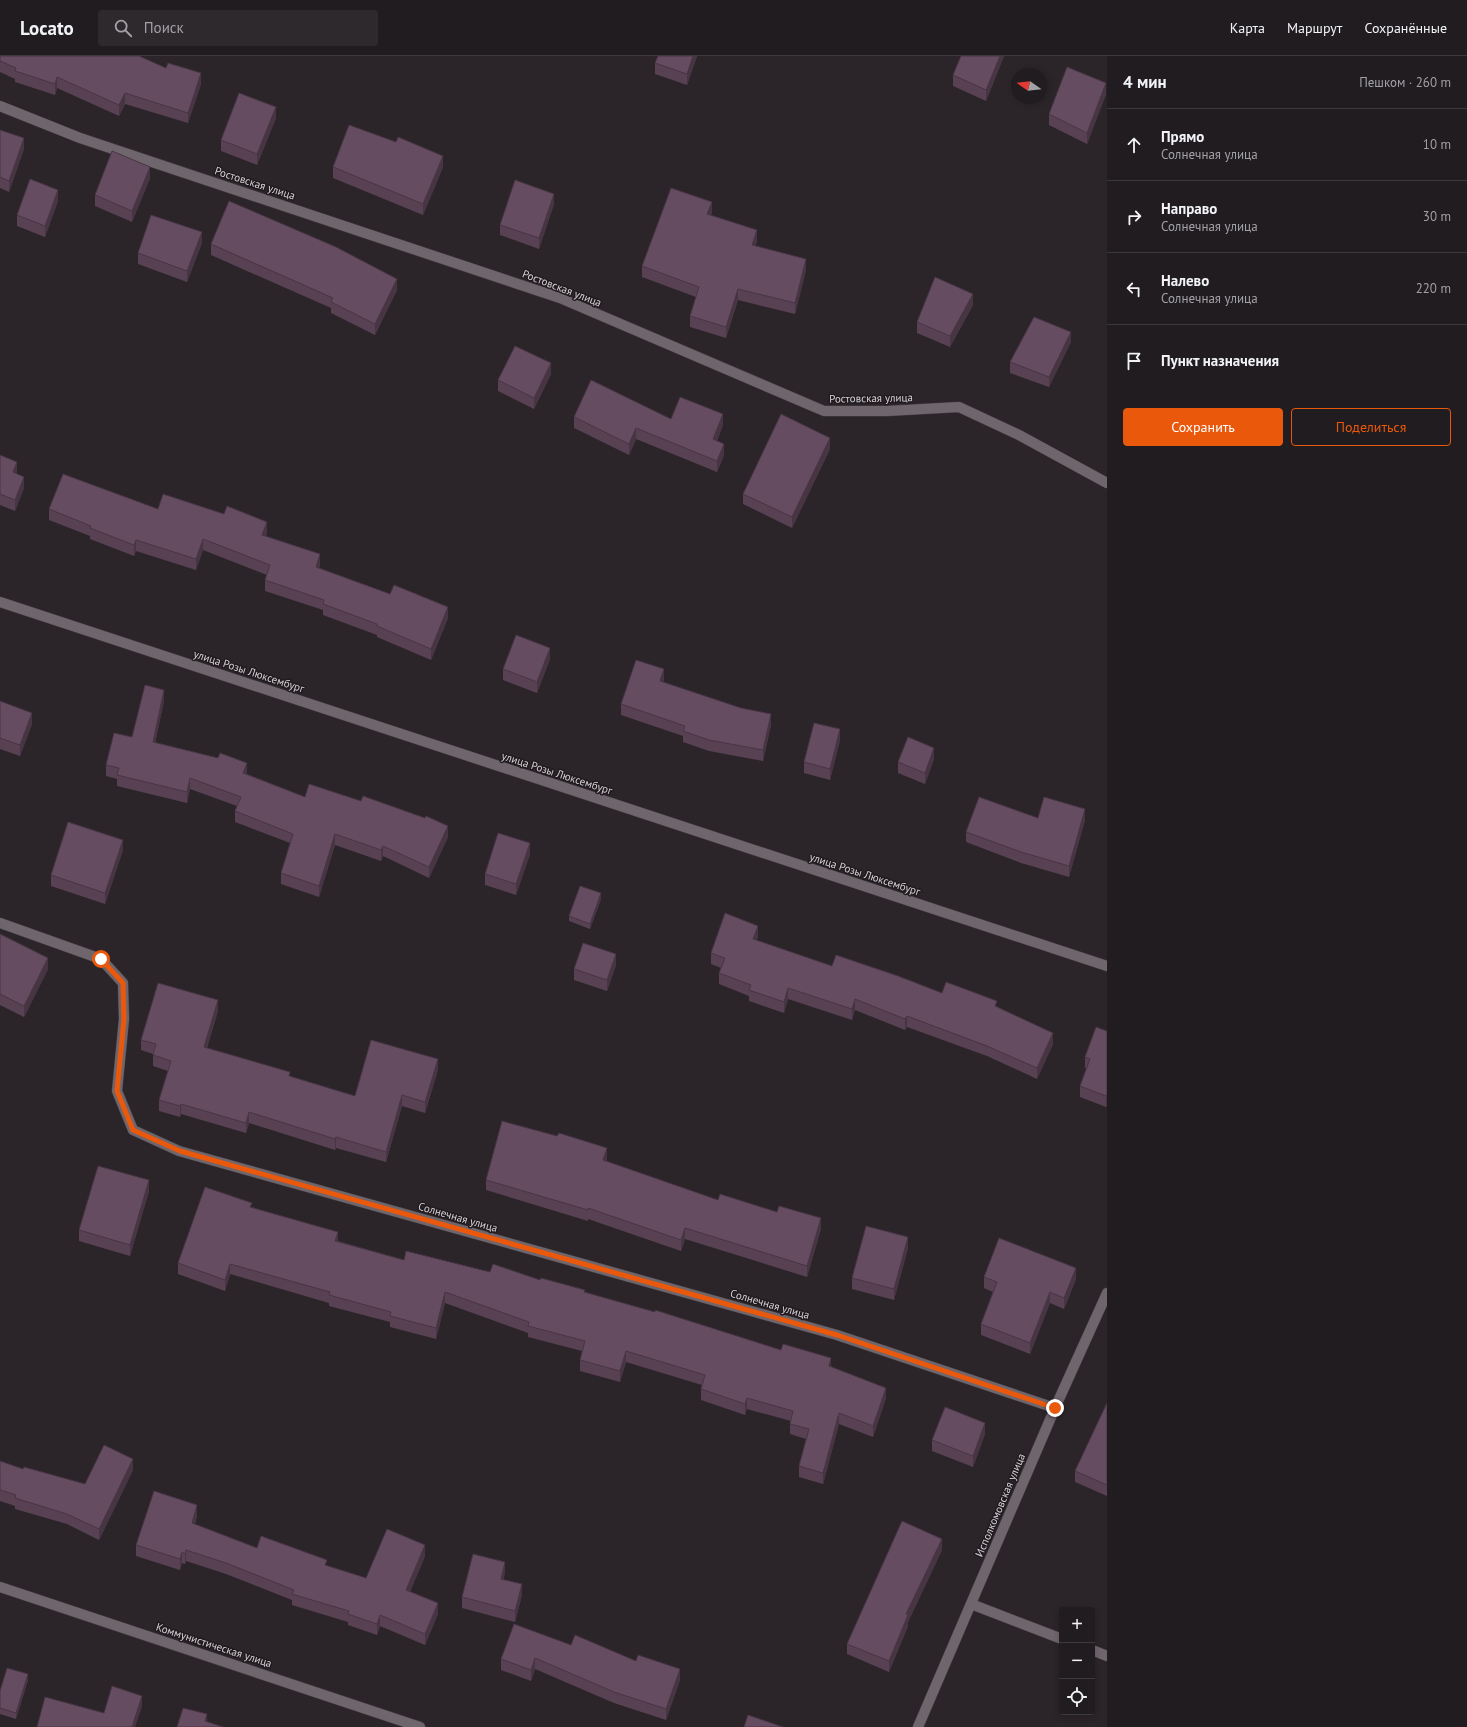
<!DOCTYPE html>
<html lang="ru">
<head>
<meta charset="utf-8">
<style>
  :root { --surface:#201c20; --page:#2d292d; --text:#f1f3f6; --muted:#a2a1a5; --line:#3d3a3e; --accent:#ea580c }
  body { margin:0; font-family:"PT Sans",sans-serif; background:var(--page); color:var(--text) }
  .controls { position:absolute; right:12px; bottom:12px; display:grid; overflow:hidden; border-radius:4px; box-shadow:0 2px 6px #0003 }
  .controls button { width:36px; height:36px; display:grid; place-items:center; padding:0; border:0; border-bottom:1px solid var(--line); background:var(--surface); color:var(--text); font:20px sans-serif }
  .compass { position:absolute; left:1011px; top:12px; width:36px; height:36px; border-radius:50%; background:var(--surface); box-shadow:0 2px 6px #0003; rotate:284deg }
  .stop { position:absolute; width:12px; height:12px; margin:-9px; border:3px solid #ea580c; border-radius:50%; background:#fff }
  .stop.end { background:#ea580c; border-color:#fff; box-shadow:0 1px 4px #0008 }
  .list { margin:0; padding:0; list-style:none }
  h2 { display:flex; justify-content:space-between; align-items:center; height:52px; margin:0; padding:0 16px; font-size:17px }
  h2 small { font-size:13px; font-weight:400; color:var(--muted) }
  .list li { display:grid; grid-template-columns:26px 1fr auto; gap:12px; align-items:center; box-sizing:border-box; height:72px; padding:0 16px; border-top:1px solid var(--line) }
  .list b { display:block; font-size:15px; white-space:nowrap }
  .list p { margin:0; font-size:13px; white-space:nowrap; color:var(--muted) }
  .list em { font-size:13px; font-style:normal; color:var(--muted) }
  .actions { display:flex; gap:8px; padding:12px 16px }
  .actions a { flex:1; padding:9px 0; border:1px solid var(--accent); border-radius:4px; text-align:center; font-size:14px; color:var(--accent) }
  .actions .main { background:var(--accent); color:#fff }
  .icon { flex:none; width:22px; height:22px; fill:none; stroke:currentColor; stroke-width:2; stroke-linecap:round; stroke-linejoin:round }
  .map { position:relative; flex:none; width:1107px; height:1671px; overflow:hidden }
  header { display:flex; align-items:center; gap:24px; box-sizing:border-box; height:56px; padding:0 20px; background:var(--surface); border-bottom:1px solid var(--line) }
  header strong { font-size:19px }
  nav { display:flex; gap:22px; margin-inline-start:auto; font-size:14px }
  .search { width:280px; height:36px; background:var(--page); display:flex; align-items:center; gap:10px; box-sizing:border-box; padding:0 14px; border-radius:4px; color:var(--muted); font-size:15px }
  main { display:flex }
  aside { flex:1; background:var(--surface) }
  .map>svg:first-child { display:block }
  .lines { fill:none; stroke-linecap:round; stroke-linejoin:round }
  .street-casing { stroke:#464145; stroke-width:11 }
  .secondary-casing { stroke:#464145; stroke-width:11 }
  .street { stroke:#6e666c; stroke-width:10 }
  .secondary { stroke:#6e666c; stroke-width:10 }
  .wall { fill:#584153 }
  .shaded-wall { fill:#473544 }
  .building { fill:#664c61; stroke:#473544 }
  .route { stroke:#ea580c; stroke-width:5 }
  .labels { text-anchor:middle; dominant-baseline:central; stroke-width:3; stroke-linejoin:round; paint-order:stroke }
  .street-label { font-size:11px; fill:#d6d2d5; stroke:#211b20 }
</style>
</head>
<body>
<header>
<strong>Locato</strong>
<div class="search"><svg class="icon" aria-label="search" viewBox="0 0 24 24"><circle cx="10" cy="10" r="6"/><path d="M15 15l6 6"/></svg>Поиск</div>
<nav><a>Карта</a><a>Маршрут</a><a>Сохранённые</a></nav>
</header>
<main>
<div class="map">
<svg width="1107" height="1671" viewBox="0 0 1107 1671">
  <rect width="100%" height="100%" fill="#2b252a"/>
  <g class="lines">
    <defs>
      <g id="street">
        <path d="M0 50 80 82 560 242 824 355H887L959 351 1019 379 1107 427"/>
        <path d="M0 546 1107 910"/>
        <path d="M0 867 101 903 123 927 124 963 117 1035 133 1074 179 1095 837 1279 1055 1352"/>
        <path d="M971 1548 1062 1583"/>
        <path d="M1092 1594 1107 1600"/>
        <path d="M918 1671 1055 1352 1107 1237"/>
      </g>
      <path id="secondary" d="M0 1531 420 1671"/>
    </defs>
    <!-- street casing -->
    <use href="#street" class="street-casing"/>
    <!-- secondary casing -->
    <use href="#secondary" class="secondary-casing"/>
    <!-- street -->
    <use href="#street" class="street"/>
    <!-- secondary -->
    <use href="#secondary" class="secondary"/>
  </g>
  <!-- wall -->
  <g class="wall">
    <path d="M0 0 201 28 188 67 125 48 119 60 57 32 55 39 15 26V23L0 16Z"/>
    <path d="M658 0H697L687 29 655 18V7Z"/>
    <path d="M1004 0 986 45 953 30V19Z"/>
    <path d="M1106 38 1087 88 1049 69V58Z"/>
    <path d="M276 62 257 109 221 95V84Z"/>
    <path d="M0 74 24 93 9 136 0 132Z"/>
    <path d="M333 111H443L423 159 333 122Z"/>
    <path d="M150 122 132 166 95 150V139Z"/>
    <path d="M58 145 45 181 17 170V159Z"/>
    <path d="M554 148 539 193 500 179V169Z"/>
    <path d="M712 157 711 159 757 185 755 190 806 214 795 258 738 244 726 282 690 271V260L696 241 642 221V210Z"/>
    <path d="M202 187 187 226 138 208V197Z"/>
    <path d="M211 188 397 234 375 279 331 257V252L211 199Z"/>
    <path d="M973 249 950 291 917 277V266Z"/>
    <path d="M1071 286 1049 331 1010 317V306Z"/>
    <path d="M551 318 534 353 498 335V324Z"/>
    <path d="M574 361 671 363 723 369 717 385 724 399 717 416 636 383 629 399 574 372Z"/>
    <path d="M830 393 792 472 743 448V438Z"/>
    <path d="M0 399 17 417V418L24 432 15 455 0 449Z"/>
    <path d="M49 453H158L267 477 266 480 320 509 319 512 448 562 431 604 377 581V579L323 559V554L265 535V524L267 519 203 494 196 514 136 495 134 500 90 483V480L49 464Z"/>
    <path d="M550 603 537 637 503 624V613Z"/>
    <path d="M664 624 663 626 771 669 763 705 709 695 683 686V680L621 659V648Z"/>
    <path d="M0 645 32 668 20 700 0 693Z"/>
    <path d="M164 645 155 687 247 718 305 741 448 781 429 822 383 800 381 805 335 789 319 841 281 828V817L290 787 235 766V755L237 750 190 733 187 747 117 730V723L106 720V709Z"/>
    <path d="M840 684 830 724 804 717V706Z"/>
    <path d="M934 703 925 728 898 717V706Z"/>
    <path d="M1038 762 1085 764 1069 821 1021 807 966 786V776Z"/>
    <path d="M123 794 105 848 51 830V819Z"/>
    <path d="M530 798 516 839 485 829V818Z"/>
    <path d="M601 843 590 873 569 865V860Z"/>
    <path d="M0 878 48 913 24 961 0 949Z"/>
    <path d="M758 881 756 884 832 910 997 951 1053 988 1037 1023 987 1000 907 971 905 974 855 954 852 964 788 943 784 957 749 945V940L719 928V917L721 912 711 908V897Z"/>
    <path d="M616 909 607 935 574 924V913Z"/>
    <path d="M218 955 207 992 290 1020 355 1040 438 1014 425 1057 402 1050 386 1106 336 1092 335 1094 249 1067 246 1077 181 1058 180 1061 159 1055V1044L168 1015 153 1010V998L141 994V984Z"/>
    <path d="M1107 975V1049L1106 1051 1080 1041V1030L1087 1013 1085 1012V1001Z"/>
    <path d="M557 1080 607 1103 606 1105 718 1144 821 1173 807 1221 685 1183 681 1195 588 1163V1165L486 1134V1124Z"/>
    <path d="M149 1135 130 1200 79 1185V1174Z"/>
    <path d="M252 1151 338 1185 404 1204 490 1216 540 1224 585 1236 831 1310 886 1342 873 1381 839 1368 823 1428 799 1421V1410L806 1383 790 1378V1368L791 1365 747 1353 745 1359 701 1344V1333L702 1329 626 1306 620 1326 580 1315V1304L582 1295 528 1281V1277L445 1247 436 1283 390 1271V1266L329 1250V1247L230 1218 225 1235 178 1218V1207Z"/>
    <path d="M908 1192 894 1244 852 1233V1222Z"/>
    <path d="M984 1221 1076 1223 1064 1253 1050 1247 1030 1298 981 1279V1268L993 1236 984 1232Z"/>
    <path d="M1107 1347V1440L1075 1426V1415Z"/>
    <path d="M985 1378 973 1411 932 1395V1384Z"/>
    <path d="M0 1405 23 1413 85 1428 133 1414 99 1484 67 1468 15 1453V1450L0 1445Z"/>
    <path d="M197 1460 195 1468 257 1492 327 1510 366 1522 425 1500 410 1536 438 1558 425 1589 380 1570 377 1579 348 1569V1566L292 1549V1544L226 1518 186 1505 185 1508 182 1507 180 1514 136 1500V1489Z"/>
    <path d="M942 1494 908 1566V1570L889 1616 847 1598V1588Z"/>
    <path d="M505 1517 503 1523 522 1539 515 1566 462 1552V1541Z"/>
    <path d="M571 1589 680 1624 666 1664 614 1647 535 1613 531 1625 501 1614V1603Z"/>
    <path d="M28 1624 16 1663 0 1658V1635Z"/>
  </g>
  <!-- shaded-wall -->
  <g class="shaded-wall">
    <path d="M693 0H697L687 29V18Z"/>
    <path d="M1000 0H1004L986 45V34Z"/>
    <path d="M201 17V28L188 67V57Z"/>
    <path d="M57 21V32L55 39V28Z"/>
    <path d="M1106 27V38L1087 88V77Z"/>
    <path d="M125 37V48L119 60V49Z"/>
    <path d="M276 51V62L257 109V98Z"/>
    <path d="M24 82V93L9 136V125Z"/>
    <path d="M443 100V111L423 159V148Z"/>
    <path d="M150 111V122L132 166V155Z"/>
    <path d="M58 134V145L45 181V170Z"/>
    <path d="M554 138V148L539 193V182Z"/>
    <path d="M712 146V157L707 169V158Z"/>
    <path d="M757 174V185L752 200V189Z"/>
    <path d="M202 176V187L187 226V215Z"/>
    <path d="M806 203V214L795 258V247Z"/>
    <path d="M397 223V234L375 279V268Z"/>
    <path d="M738 233V244L726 282V271Z"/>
    <path d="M973 238V249L950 291V280Z"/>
    <path d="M1071 276V286L1049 331V321Z"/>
    <path d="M551 307V318L534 353V342Z"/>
    <path d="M723 358V369L713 394V383Z"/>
    <path d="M636 372V383L629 399V388Z"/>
    <path d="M830 382V393L792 472V461Z"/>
    <path d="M724 388V399L717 416V405Z"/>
    <path d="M17 406V417L13 427V416Z"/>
    <path d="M24 421V432L15 455V444Z"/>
    <path d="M267 466V477L262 490V479Z"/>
    <path d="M203 483V494L196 514V503Z"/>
    <path d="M136 484V495L134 500V489Z"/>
    <path d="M320 498V509L316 522V511Z"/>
    <path d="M448 551V562L431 604V593Z"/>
    <path d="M550 592V603L537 637V626Z"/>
    <path d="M664 613V624L660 636V625Z"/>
    <path d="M164 634V645L153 697V686Z"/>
    <path d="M32 657V668L20 700V689Z"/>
    <path d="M771 658V669L763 705V694Z"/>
    <path d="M840 673V684L830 724V713Z"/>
    <path d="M934 692V703L925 728V717Z"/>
    <path d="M247 707V718L243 728V717Z"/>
    <path d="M190 722V733L187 747V736Z"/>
    <path d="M1085 753V764L1069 821V810Z"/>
    <path d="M448 770V781L429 822V811Z"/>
    <path d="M335 778V789L319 841V830Z"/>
    <path d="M123 784V794L105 848V837Z"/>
    <path d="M530 787V798L516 839V828Z"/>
    <path d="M383 790V800L381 805V794Z"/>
    <path d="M601 837V843L590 873V868Z"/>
    <path d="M758 870V881L753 894V883Z"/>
    <path d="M616 898V909L607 935V924Z"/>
    <path d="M48 902V913L24 961V950Z"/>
    <path d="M788 932V943L784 957V946Z"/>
    <path d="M855 943V954L852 964V953Z"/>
    <path d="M218 944V955L204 1002V991Z"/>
    <path d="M907 960V971L905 974V963Z"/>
    <path d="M1053 977V988L1037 1023V1012Z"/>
    <path d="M438 1003V1014L425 1057V1046Z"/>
    <path d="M1107 1038V1049L1106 1051V1040Z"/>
    <path d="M402 1039V1050L386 1106V1096Z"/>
    <path d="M181 1048V1058L180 1061V1050Z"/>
    <path d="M249 1056V1067L246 1077V1067Z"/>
    <path d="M336 1081V1092L335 1094V1083Z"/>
    <path d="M607 1092V1103L603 1115V1104Z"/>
    <path d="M149 1124V1135L130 1200V1189Z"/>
    <path d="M821 1162V1173L807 1221V1210Z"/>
    <path d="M685 1172V1183L681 1195V1184Z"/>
    <path d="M338 1176V1187L335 1185Z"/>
    <path d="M908 1181V1192L894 1244V1233Z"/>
    <path d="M230 1208V1218L225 1235V1224Z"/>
    <path d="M1076 1212V1223L1064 1253V1242Z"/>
    <path d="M445 1236V1247L436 1283V1272Z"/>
    <path d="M1050 1236V1247L1030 1298V1287Z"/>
    <path d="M626 1295V1306L620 1326V1315Z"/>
    <path d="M831 1302V1312L829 1310Z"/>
    <path d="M886 1332V1342L873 1381V1370Z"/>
    <path d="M747 1342V1353L745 1359V1348Z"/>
    <path d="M839 1357V1368L823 1428V1417Z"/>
    <path d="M985 1367V1378L973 1411V1400Z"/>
    <path d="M133 1403V1414L99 1484V1473Z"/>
    <path d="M197 1449V1460L192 1477V1467Z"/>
    <path d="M942 1483V1494L908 1566V1570L889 1616V1605L906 1558Z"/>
    <path d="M425 1489V1500L406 1545V1534Z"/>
    <path d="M186 1494V1505L185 1508V1498Z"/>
    <path d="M182 1496V1507L180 1514V1503Z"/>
    <path d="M505 1506V1517L501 1534V1523Z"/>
    <path d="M522 1528V1539L515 1566V1555Z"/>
    <path d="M438 1547V1558L425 1589V1578Z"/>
    <path d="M380 1559V1570L377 1579V1568Z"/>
    <path d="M535 1602V1613L531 1625V1614Z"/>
    <path d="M680 1613V1624L666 1664V1653Z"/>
    <path d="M28 1618V1624L16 1663V1657Z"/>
    <path d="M142 1640V1651L135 1671H132Z"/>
    <path d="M207 1658V1669L205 1665Z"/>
  </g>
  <!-- building -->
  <g class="building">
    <path d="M0 0H139L166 12 168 7 201 17 188 57 125 37 119 49 57 21 55 28 15 15 16 12 0 5Z"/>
    <path d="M658 0H693L687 18 655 7Z"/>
    <path d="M961 0H1000L986 34 953 19Z"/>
    <path d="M1067 11 1106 27 1087 77 1049 58Z"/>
    <path d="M239 37 276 51 257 98 221 84Z"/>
    <path d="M349 69 396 86 398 81 443 100 423 148 333 111Z"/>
    <path d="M0 74 24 82 9 125 0 121Z"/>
    <path d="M112 95 150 111 132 155 95 139Z"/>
    <path d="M30 123 58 134 45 170 17 159Z"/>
    <path d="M515 124 554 138 539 182 500 169Z"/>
    <path d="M671 132 712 146 707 158 757 174 752 189 806 203 795 247 738 233 726 271 690 260 699 231 642 210Z"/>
    <path d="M229 145 336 191 397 223 375 268 331 246 333 242 211 188Z"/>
    <path d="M151 159 202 176 187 215 138 197Z"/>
    <path d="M935 221 973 238 950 280 917 266Z"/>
    <path d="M1034 261 1071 276 1049 321 1010 306Z"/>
    <path d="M515 290 551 307 534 342 498 324Z"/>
    <path d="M591 324 671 363 680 341 723 358 713 383 724 388 717 405 636 372 629 388 574 361Z"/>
    <path d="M781 358 830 382 792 461 743 438Z"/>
    <path d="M0 399 17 406 13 416 24 421 15 444 0 438Z"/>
    <path d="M63 418 158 453 163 438 224 458 227 450 267 466 262 479 320 498 316 511 390 538 394 529 448 551 431 593 377 570V568L323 548 324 544 265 524 270 509 203 483 196 503 136 484 134 489 90 472 91 470 49 453Z"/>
    <path d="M516 579 550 592 537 626 503 613Z"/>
    <path d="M636 604 664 613 660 625 741 652 771 658 763 694 709 684 683 675 685 670 621 648Z"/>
    <path d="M145 629 164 634 153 686 218 702 220 697 247 707 243 717 305 741 309 728 361 745 363 740 425 762 426 760 448 770 429 811 383 790 381 794 335 778 319 830 281 817 293 778 235 755 241 741 190 722 187 736 117 719 119 712 106 709 114 677 132 681Z"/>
    <path d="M0 645 32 657 20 689 0 682Z"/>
    <path d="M814 667 840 673 830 713 804 706Z"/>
    <path d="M908 681 934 692 925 717 898 706Z"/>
    <path d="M979 741 1038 762 1044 741 1085 753 1069 810 1021 796 966 776Z"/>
    <path d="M68 766 123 784 105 837 51 819Z"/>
    <path d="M498 777 530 787 516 828 485 818Z"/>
    <path d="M580 830 601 837 590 868 569 860Z"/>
    <path d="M725 857 758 870 753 883 832 910 836 899 898 920 942 937 946 926 997 945 995 950 1053 977 1037 1012 987 990 907 960 905 963 855 943 852 953 788 932 784 946 749 934 751 929 719 917 725 902 711 897Z"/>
    <path d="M0 878 48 902 24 950 0 938Z"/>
    <path d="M583 887 616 898 607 924 574 913Z"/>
    <path d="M158 927 218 944 204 991 290 1016 289 1020 355 1040 371 984 438 1003 425 1046 402 1039 386 1096 336 1081 335 1083 249 1056 246 1067 181 1048 180 1050 159 1044 171 1005 153 999 156 988 141 984Z"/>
    <path d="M1096 971 1107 975V1038L1106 1040 1080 1030 1090 1003 1085 1001Z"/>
    <path d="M502 1065 557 1080 559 1077 607 1092 603 1104 718 1144 720 1138 777 1156 779 1150 821 1162 807 1210 685 1172 681 1184 588 1152V1154L486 1124Z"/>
    <path d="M98 1110 149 1124 130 1189 79 1174Z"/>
    <path d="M205 1131 252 1147 250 1151 338 1176 335 1185 404 1204 406 1195 490 1216 493 1208 540 1224 541 1222 585 1234 584 1236 655 1256V1254L781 1294 783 1288 831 1302 829 1310 886 1332 873 1370 839 1357 823 1417 799 1410 809 1373 790 1368 793 1355 747 1342 745 1348 701 1333 705 1319 626 1295 620 1315 580 1304 585 1285 528 1270 529 1266 445 1236 436 1272 390 1260 391 1256 329 1239 330 1236 230 1208 225 1224 178 1207Z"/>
    <path d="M866 1170 908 1181 894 1233 852 1222Z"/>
    <path d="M999 1182 1076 1212 1064 1242 1050 1236 1030 1287 981 1268 997 1226 984 1221Z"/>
    <path d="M1107 1347V1429L1075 1415Z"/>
    <path d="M945 1351 985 1367 973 1400 932 1384Z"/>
    <path d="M104 1389 133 1403 99 1473 67 1458 15 1442 16 1439 0 1434V1405L23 1413 24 1411 85 1428Z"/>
    <path d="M154 1435 197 1449 192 1467 257 1492 261 1480 327 1504 325 1509 366 1522 387 1473 425 1489 406 1534 438 1547 425 1578 380 1559 377 1568 348 1558 349 1555 292 1538 294 1534 226 1507 186 1494 185 1498 182 1496 180 1503 136 1489Z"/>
    <path d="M902 1465 942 1483 906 1558 908 1559 889 1605 847 1588Z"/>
    <path d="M473 1498 505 1506 501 1523 522 1528 515 1555 462 1541Z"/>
    <path d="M514 1568 571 1589 575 1579 636 1605 638 1599 680 1613 666 1653 614 1636 535 1602 531 1614 501 1603Z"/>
    <path d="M7 1612 28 1618 16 1657 0 1652V1635Z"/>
    <path d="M112 1630 142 1640 132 1671H37L45 1641 104 1657Z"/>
    <path d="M183 1652 207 1658 205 1665 223 1671H177Z"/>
    <path d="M748 1659 783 1671H744Z"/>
  </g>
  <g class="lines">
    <!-- route -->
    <path class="route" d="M101 903 123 927 124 963 117 1035 133 1074 180 1095 837 1279 1055 1352"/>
  </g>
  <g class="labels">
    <!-- street labels -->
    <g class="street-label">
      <text transform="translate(255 127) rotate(18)">Ростовская улица</text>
      <text transform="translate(562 232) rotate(21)">Ростовская улица</text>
      <text transform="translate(871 342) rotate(-1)">Ростовская улица</text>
      <text transform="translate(249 615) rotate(18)">улица Розы Люксембург</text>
      <text transform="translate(557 717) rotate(18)">улица Розы Люксембург</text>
      <text transform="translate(865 818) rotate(18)">улица Розы Люксембург</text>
      <text transform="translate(458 1161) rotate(16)">Солнечная улица</text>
      <text transform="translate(770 1248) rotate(16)">Солнечная улица</text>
      <text transform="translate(1000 1449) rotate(-67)">Исполкомовская улица</text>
      <text transform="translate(214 1589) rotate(18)">Коммунистическая улица</text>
    </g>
  </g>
</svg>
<div class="controls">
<button>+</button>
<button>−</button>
<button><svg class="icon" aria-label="locate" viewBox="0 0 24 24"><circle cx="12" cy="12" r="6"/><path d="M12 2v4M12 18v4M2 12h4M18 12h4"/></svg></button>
</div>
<svg class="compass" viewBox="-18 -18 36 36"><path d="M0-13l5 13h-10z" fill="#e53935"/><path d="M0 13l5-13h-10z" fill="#a2a1a5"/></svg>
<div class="stop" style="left:101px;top:903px"></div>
<div class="stop end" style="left:1055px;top:1352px"></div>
</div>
<aside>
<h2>4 мин<small>Пешком · 260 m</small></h2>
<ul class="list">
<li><svg class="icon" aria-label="ahead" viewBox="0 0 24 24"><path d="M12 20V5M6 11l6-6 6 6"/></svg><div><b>Прямо</b><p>Солнечная улица</p></div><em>10 m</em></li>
<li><svg class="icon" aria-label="right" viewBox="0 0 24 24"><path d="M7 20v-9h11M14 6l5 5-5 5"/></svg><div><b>Направо</b><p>Солнечная улица</p></div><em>30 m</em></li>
<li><svg class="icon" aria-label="left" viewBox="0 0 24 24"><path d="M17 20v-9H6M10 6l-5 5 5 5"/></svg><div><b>Налево</b><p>Солнечная улица</p></div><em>220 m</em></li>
<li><svg class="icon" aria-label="arrive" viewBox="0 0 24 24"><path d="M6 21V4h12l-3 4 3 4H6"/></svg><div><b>Пункт назначения</b></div></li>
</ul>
<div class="actions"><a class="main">Сохранить</a><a>Поделиться</a></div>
</aside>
</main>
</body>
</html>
